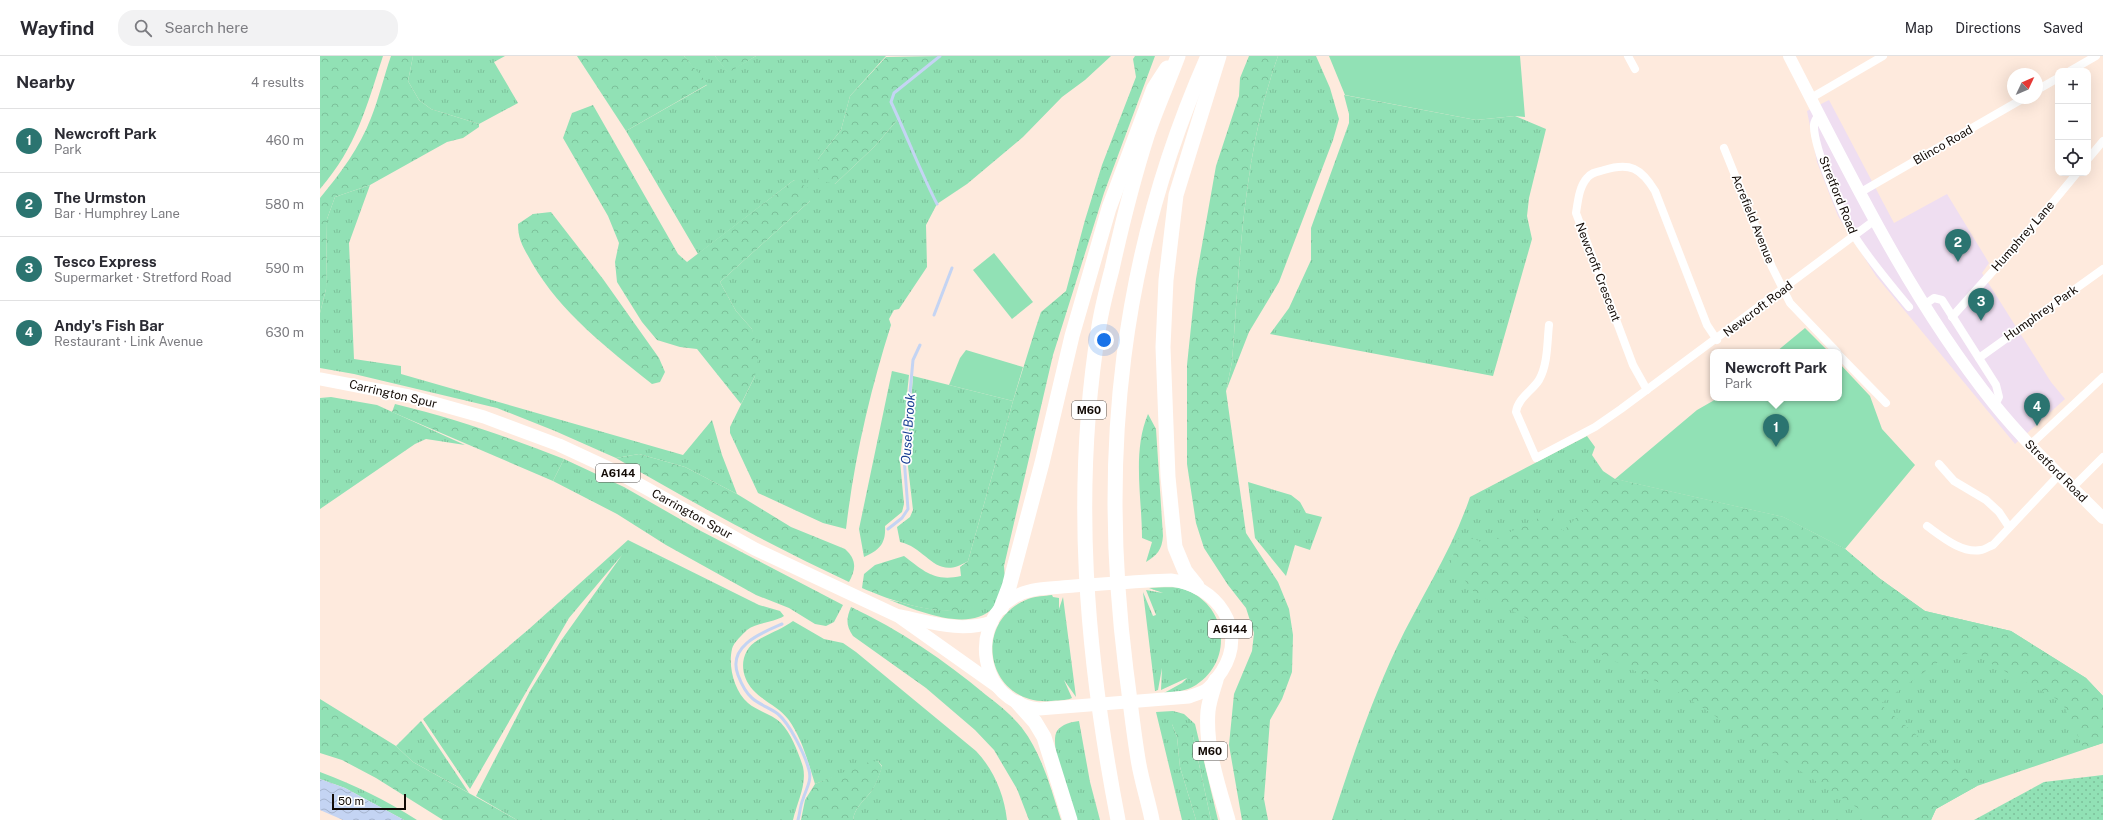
<!DOCTYPE html>
<html lang="en">
<head>
<meta charset="utf-8">
<style>
  :root { --surface:#fff; --page:#f2f2f3; --text:#2b2b33; --muted:#7c7c81; --line:#e1e1e2; --accent:#2b7470 }
  body { margin:0; font-family:"Public Sans",sans-serif; background:var(--page); color:var(--text) }
  .controls { position:absolute; right:12px; top:12px; display:grid; overflow:hidden; border-radius:8px; box-shadow:0 4px 16px #0002 }
  .controls button { width:36px; height:36px; display:grid; place-items:center; padding:0; border:0; border-bottom:1px solid var(--line); background:var(--surface); color:var(--text); font:20px sans-serif }
  .compass { position:absolute; left:1687px; top:12px; width:36px; height:36px; border-radius:50%; background:var(--surface); box-shadow:0 4px 16px #0002; rotate:46deg }
  .scale { position:absolute; left:12px; bottom:10px; width:74px; box-sizing:border-box; padding-left:4px; border:2px solid #120a05; border-top:0; font-size:11px; line-height:14px; white-space:nowrap; color:#120a05; -webkit-text-stroke:3px #fff; paint-order:stroke }
  .you { position:absolute; left:784px; top:284px; width:14px; height:14px; margin:-10px; border:3px solid #fff; border-radius:50%; background:#1a73e8; box-shadow:0 0 0 6px #1a73e833 }
  .badge { display:grid; place-items:center; width:26px; height:26px; border-radius:50%; background:var(--accent); color:#fff; font-size:13px; font-weight:700 }
  .pin { position:absolute; translate:-50% -33px; filter:drop-shadow(0 1px 2px #0008) }
  .pin::after { content:''; position:absolute; top:21px; width:14px; height:12px; background:inherit; clip-path:polygon(0 0,100% 0,50% 100%) }
  .popup { position:absolute; left:1390px; top:293px; width:132px; height:52px; box-sizing:border-box; display:grid; place-content:center; border-radius:8px; background:var(--surface); filter:drop-shadow(0 1px 3px #0005); font-size:13px; white-space:nowrap; color:var(--muted) }
  .popup b { font-size:15px; color:var(--text) }
  .popup::after { content:''; position:absolute; left:50%; top:100%; margin-left:-8px; border:8px solid transparent; border-top-color:var(--surface) }
  .list { margin:0; padding:0; list-style:none }
  h2 { display:flex; justify-content:space-between; align-items:center; height:52px; margin:0; padding:0 16px; font-size:17px }
  h2 small { font-size:13px; font-weight:400; color:var(--muted) }
  .list li { display:grid; grid-template-columns:26px 1fr auto; gap:12px; align-items:center; box-sizing:border-box; height:64px; padding:0 16px; border-top:1px solid var(--line) }
  .list b { display:block; font-size:15px; white-space:nowrap }
  .list p { margin:0; font-size:13px; white-space:nowrap; color:var(--muted) }
  .list em { font-size:13px; font-style:normal; color:var(--muted) }
  .icon { flex:none; width:22px; height:22px; fill:none; stroke:currentColor; stroke-width:2; stroke-linecap:round; stroke-linejoin:round }
  .map { position:relative; flex:none; width:1783px; height:764px; overflow:hidden }
  header { display:flex; align-items:center; gap:24px; box-sizing:border-box; height:56px; padding:0 20px; background:var(--surface); border-bottom:1px solid var(--line) }
  header strong { font-size:19px }
  nav { display:flex; gap:22px; margin-inline-start:auto; font-size:14px }
  .search { width:280px; height:36px; background:var(--page); display:flex; align-items:center; gap:10px; box-sizing:border-box; padding:0 14px; border-radius:16px; color:var(--muted); font-size:15px }
  main { display:flex }
  aside { flex:1; background:var(--surface) }
  .map>svg:first-child { display:block }
  .commercial { fill:#efdef1 }
  .grass { fill:url(#grass-tufts) }
  .forest { fill:url(#forest-crowns) }
  .park { fill:#91e1b5 }
  .garden { fill:url(#garden-dots) }
  .water { fill:url(#water-waves) }
  .lines { fill:none; stroke-linecap:round; stroke-linejoin:round }
  .stream { stroke:#c4d4f3; stroke-width:3 }
  .street { stroke:#fff; stroke-width:8 }
  .secondary { stroke:#fff; stroke-width:12 }
  .primary { stroke:#fff; stroke-width:13 }
  .highway { stroke:#fff; stroke-width:15 }
  .labels { text-anchor:middle; dominant-baseline:central; stroke-width:3.5; stroke-linejoin:round; paint-order:stroke }
  .shield { fill:#fff; stroke:#595450; stroke-width:1 }
  .shield-label { font-size:11px; font-weight:bold; fill:#120a05 }
  .street-label { font-size:12px; fill:#120a05; stroke:#fff }
  .water-label { font-size:13px; font-style:italic; fill:#1c4195; stroke:#fff }
</style>
</head>
<body>
<header>
<strong>Wayfind</strong>
<div class="search"><svg class="icon" aria-label="search" viewBox="0 0 24 24"><circle cx="10" cy="10" r="6"/><path d="M15 15l6 6"/></svg>Search here</div>
<nav><a>Map</a><a>Directions</a><a>Saved</a></nav>
</header>
<main>
<aside>
<h2>Nearby<small>4 results</small></h2>
<ul class="list">
<li><span class="badge">1</span><div><b>Newcroft Park</b><p>Park</p></div><em>460 m</em></li>
<li><span class="badge">2</span><div><b>The Urmston</b><p>Bar · Humphrey Lane</p></div><em>580 m</em></li>
<li><span class="badge">3</span><div><b>Tesco Express</b><p>Supermarket · Stretford Road</p></div><em>590 m</em></li>
<li><span class="badge">4</span><div><b>Andy's Fish Bar</b><p>Restaurant · Link Avenue</p></div><em>630 m</em></li>
</ul>
</aside>
<div class="map">
<svg width="1783" height="764" viewBox="0 0 1783 764">
  <defs>
    <pattern id="grass-tufts" width="24" height="20" patternUnits="userSpaceOnUse"><rect width="24" height="20" fill="#91e1b5"/><path d="M3 7l-1-3M5 7V3M7 7l1-3M15 17l-1-3M17 17v-4M19 17l1-3" fill="none" stroke="#7cc09a"/></pattern>
    <pattern id="forest-crowns" width="20" height="18" patternUnits="userSpaceOnUse"><rect width="20" height="18" fill="#91e1b5"/><path d="M2 6a3 3 0 1 1 6 0M12 15a3 3 0 1 1 6 0" fill="none" stroke="#7cc09a"/></pattern>
    <pattern id="garden-dots" width="8" height="8" patternUnits="userSpaceOnUse"><rect width="8" height="8" fill="#91e1b5"/><path d="M2 2h.1M6 6h.1" fill="none" stroke="#7cc09a" stroke-width="1.8" stroke-linecap="round"/></pattern>
    <pattern id="water-waves" width="16" height="10" patternUnits="userSpaceOnUse"><rect width="16" height="10" fill="#c4d4f3"/><path d="M0 5q4-4 8 0t8 0" fill="none" stroke="#a7b5cf"/></pattern>
  </defs>
  <rect width="100%" height="100%" fill="#feeadd"/>
  <!-- commercial -->
  <path class="commercial" d="M1509 44 1574 167 1627 138 1669 207 1662 217 1731 326 1745 343 1695 388 1556 220 1518 160 1497 106 1487 55Z"/>
  <!-- grass -->
  <g class="grass">
    <path d="M93 0H185L174 6 198 47 159 68 111 53 99 44 88 25Z"/>
    <path d="M364 0H395L408 16 436 0H566L530 40 521 74 498 103 515 128 554 91 579 62 571 46 574 37 620 0H791L765 24 742 41 703 81 647 128 617 148 606 169 607 211 579 253 574 254 569 263 571 269C550 335 534 404 526 473L503 467 438 437 410 377V371L435 320 432 273 416 255 400 226 490 145 474 124 378 198 306 75 387 29Z"/>
    <path d="M958 0H996L1010 32 1019 63 1013 84 959 226 929 276 906 335 912 306C920 204 923 97 958 0Z"/>
    <path d="M1024 39 1156 64 1195 60 1226 73 1209 142 1207 160 1212 183 1173 320 950 278 969 252 991 204V172L1029 67V58Z"/>
    <path d="M50 129 29 187 34 303 81 310V318L363 399 392 364 402 399 417 438 365 411 319 398 296 402 235 375 177 352 34 318 0 312V257L6 233 7 163 15 141Z"/>
    <path d="M572 315 589 319 580 405 584 448 582 456 565 470C566 487 560 494 544 501L539 473Z"/>
    <path d="M593 320 693 345 648 505C615 526 608 492 580 486L577 471 590 461 593 454 587 402Z"/>
    <path d="M11 341 57 349 145 389 106 383 95 388 0 453V342Z"/>
    <path d="M1267 380 1275 391 1272 399 1283 415 1295 423 1463 461 1525 493 1559 522 1605 555 1691 575 1766 622 1783 640V687L1657 730 1616 753 1611 764H1012C1031 706 1050 648 1076 593 1100 542 1132 495 1150 441Z"/>
    <path d="M244 403 304 431 379 474 523 549 514 566 506 570 495 568 469 552 436 539 346 489 297 458 233 425Z"/>
    <path d="M928 426 971 439 980 446 986 457 1002 461 990 494 975 489 966 520 935 482Z"/>
    <path d="M308 484 439 549 460 555 464 560C453 567 437 566 427 574 423 578 413 587 412 593 408 610 414 635 428 647 437 655 452 658 461 667 471 677 479 698 483 711 487 729 477 746 473 764H197L156 740 210 635 240 586 302 499 249 562 150 733 103 663 209 573Z"/>
    <path d="M685 524C681 532 679 546 673 552 648 578 594 553 567 543 598 551 632 562 663 546 671 542 679 530 685 524Z"/>
    <path d="M829 532C840 532 853 530 863 533 907 547 915 604 876 629 867 635 854 636 844 637L862 627 867 622 841 634 842 612 838 634 835 635 823 536 833 560 836 559 826 534 843 537Z"/>
    <path d="M732 539 733 541 739 542V553L743 541 756 641 744 624 752 642C746 645 737 644 731 645 668 650 649 567 708 543 716 540 725 540 732 539Z"/>
    <path d="M473 565 504 583 523 587 536 596 656 695C674 714 684 738 687 764H533C535 751 542 747 550 737 556 729 559 720 562 710L558 705 495 728C488 706 482 682 468 663 459 651 443 645 433 634 419 619 419 595 438 584 450 577 462 573 473 565Z"/>
    <path d="M853 655 864 658 875 668 898 764H891L873 680 852 668 857 681 860 711 876 764H862L836 656Z"/>
    <path d="M101 665 149 737 93 706 76 690Z"/>
    <path d="M759 665 770 726 780 764H756C751 746 728 690 737 675 742 668 751 666 759 665Z"/>
    <path d="M0 716C35 729 66 744 97 764H84L25 732 0 723Z"/>
  </g>
  <!-- forest -->
  <g class="forest">
    <path d="M0 0H63C46 52 37 90 0 133Z"/>
    <path d="M71 0H93L88 25 99 44 111 53 159 68V71L143 82 127 86 50 129 15 141 7 163 6 233 0 257V142C20 118 40 91 51 62 59 42 64 20 71 0Z"/>
    <path d="M257 0H364L388 28 306 75Z"/>
    <path d="M395 0H436L408 17Z"/>
    <path d="M620 0 574 37 571 46 579 62 554 91 515 128 498 124V103L521 74 530 40 566 1Z"/>
    <path d="M815 0H835L784 137 733 299 684 510 685 524C680 530 675 538 669 543 635 568 577 547 542 532L544 518 555 509 584 500C604 515 614 526 641 520L640 511 648 505 693 345 716 271 721 256 746 235 765 164 782 109 816 21 813 3Z"/>
    <path d="M929 0H958C923 97 920 204 912 306L906 335 926 477 958 526 969 553 973 579 972 616 962 643 950 664 944 743 948 764H922L909 689 914 638 932 595 934 577 926 552 908 529 884 492 876 467 867 408V309L876 223 896 110 919 40 920 22Z"/>
    <path d="M273 49 358 198 367 206 474 124 488 132 490 145 400 226 416 255 432 273 439 298 435 320 421 348 377 293 360 291 337 284 322 266 297 226 295 206 299 187 288 160 243 82 252 57Z"/>
    <path d="M231 156 283 223 339 302 345 316 340 326 332 328C287 292 241 257 212 207 204 192 198 185 198 168L213 158Z"/>
    <path d="M75 348C133 362 188 381 244 403L233 425 72 356Z"/>
    <path d="M828 358 836 373 843 480C842 494 837 499 826 506L832 486 822 482C822 442 812 396 828 358Z"/>
    <path d="M319 398 365 411 417 438 471 471 525 493C537 504 536 513 529 526 449 489 372 446 296 402Z"/>
    <path d="M1295 423 1463 461 1525 493 1559 522 1605 555 1691 575 1766 622 1783 640V687L1764 693 1742 646 1651 597 1625 601 1560 648 1657 730 1616 753 1611 764H1556L1358 636 1155 537 1131 507 1140 476 1165 488 1229 457 1243 475Z"/>
    <path d="M531 551C580 574 624 604 666 639 679 649 692 659 702 672 722 698 731 733 741 764H709L697 733 674 694 655 674 606 632 533 580C526 570 526 563 531 551Z"/>
    <path d="M0 643 76 690 93 706 197 764H123L56 722 22 704 0 697Z"/>
    <path d="M858 663 867 668 873 680 891 764H876L860 711 857 681 852 668Z"/>
    <path d="M558 705 562 711C559 720 556 730 550 737 542 747 535 751 533 764H481L485 744 495 728 549 706Z"/>
  </g>
  <!-- park -->
  <g class="park">
    <path d="M1009 0H1200L1205 61 1195 60 1156 64 1025 39Z"/>
    <path d="M674 197 713 246 692 263 653 214Z"/>
    <path d="M1485 272 1509 296H1456Z"/>
    <path d="M646 294 703 311 693 345 629 329 640 302Z"/>
    <path d="M1519 307 1550 340 1562 373 1595 409 1525 493 1463 461 1295 423 1377 354 1398 342H1519Z"/>
  </g>
  <!-- garden -->
  <path class="garden" d="M1783 719V764H1654L1724 726Z"/>
  <!-- water -->
  <path class="water" d="M0 723 25 732 84 764H23L0 754Z"/>
  <g class="lines">
    <!-- stream -->
    <g class="stream">
      <path d="M617 148C600 115 587 80 571 46L574 37 620 0"/>
      <path d="M614 259 632 212"/>
      <path d="M568 473 582 462 588 453 584 402 593 304 600 289"/>
      <path d="M462 568C441 577 407 590 418 619 421 627 425 636 432 642 440 649 450 652 458 658 470 668 485 699 489 714 492 725 486 733 483 743 480 750 480 757 478 764"/>
    </g>
    <!-- street -->
    <g class="street">
      <path d="M1308 0 1315 13"/>
      <path d="M1750 15 1776 0"/>
      <path d="M1717 34 1738 22"/>
      <path d="M1491 42 1563 0"/>
      <path d="M1499 58C1497 62 1494 65 1494 69 1493 90 1523 162 1535 181 1551 206 1570 228 1589 251"/>
      <path d="M1404 92 1452 211 1470 247 1517 296"/>
      <path d="M1768 103 1783 85"/>
      <path d="M1541 136 1704 42"/>
      <path d="M1604 249 1614 242 1622 244 1676 329 1679 341 1675 349"/>
      <path d="M1632 261 1715 168 1757 117"/>
      <path d="M1229 269C1227 287 1228 308 1219 324 1212 335 1198 342 1196 356L1216 402 1275 371 1301 353 1555 164"/>
      <path d="M1519 299 1566 347"/>
      <path d="M1659 302 1783 213"/>
      <path d="M1327 334 1313 309 1256 157C1258 145 1259 131 1267 122 1272 116 1277 116 1284 114 1310 106 1321 112 1335 135L1387 269 1397 284"/>
      <path d="M1710 389 1783 321"/>
      <path d="M1619 408 1634 425 1666 444 1679 456 1689 471"/>
      <path d="M1753 431 1783 401"/>
      <path d="M1607 470C1621 480 1642 498 1661 494 1665 494 1669 490 1673 489L1739 419"/>
    </g>
    <!-- secondary -->
    <path class="secondary" d="M1469 0C1531 120 1590 243 1674 348 1707 389 1746 425 1783 462"/>
    <!-- primary -->
    <g class="primary">
      <path d="M0 323 89 340 164 361 239 389 297 416 435 493 578 560 678 631"/>
      <path d="M851 524C896 529 929 573 902 615 897 622 893 629 886 634 881 637 874 639 869 641L719 653C697 650 678 638 670 617 659 588 668 554 698 539 715 531 736 532 754 530 786 528 819 525 851 524Z"/>
      <path d="M580 560C611 566 640 577 672 566"/>
    </g>
    <!-- highway -->
    <g class="highway">
      <path d="M877 530 865 515 855 491 848 421 843 291 846 224 856 139 899 0"/>
      <path d="M681 552 689 531 722 407 752 280 789 152 834 32 847 12"/>
      <path d="M896 624C893 634 889 645 888 655 885 692 898 729 908 764"/>
      <path d="M698 647 715 666 724 681 750 764"/>
      <path d="M798 764C766 599 752 436 779 270 782 251 787 232 792 213 802 168 813 124 827 80 836 53 848 27 858 0"/>
      <path d="M832 764C828 744 821 723 818 703 813 673 810 643 806 614 779 400 800 198 888 0"/>
    </g>
  </g>
  <g class="labels">
    <!-- shield labels -->
    <g class="shield">
      <rect x="752" y="345" width="34" height="18" rx="3"/>
      <rect x="276" y="408" width="44" height="18" rx="3"/>
      <rect x="888" y="564" width="44" height="18" rx="3"/>
      <rect x="873" y="686" width="34" height="18" rx="3"/>
    </g>
    <g class="shield-label">
      <text x="769" y="354">M60</text>
      <text x="298" y="417">A6144</text>
      <text x="910" y="573">A6144</text>
      <text x="890" y="695">M60</text>
    </g>
    <!-- street labels -->
    <g class="street-label">
      <text transform="translate(1623 89) rotate(-30)">Blinco Road</text>
      <text transform="translate(1518 139) rotate(68)">Stretford Road</text>
      <text transform="translate(1433 163) rotate(68)">Acrefield Avenue</text>
      <text transform="translate(1703 180) rotate(-49)">Humphrey Lane</text>
      <text transform="translate(1278 216) rotate(69)">Newcroft Crescent</text>
      <text transform="translate(1438 253) rotate(-37)">Newcroft Road</text>
      <text transform="translate(1721 257) rotate(-35)">Humphrey Park</text>
      <text transform="translate(73 338) rotate(13)">Carrington Spur</text>
      <text transform="translate(1736 415) rotate(45)">Stretford Road</text>
      <text transform="translate(372 458) rotate(29)">Carrington Spur</text>
    </g>
    <!-- water labels -->
    <g class="water-label">
      <text transform="translate(588 373) rotate(-86)">Ousel Brook</text>
    </g>
  </g>
</svg>
<div class="controls">
<button>+</button>
<button>−</button>
<button><svg class="icon" aria-label="locate" viewBox="0 0 24 24"><circle cx="12" cy="12" r="6"/><path d="M12 2v4M12 18v4M2 12h4M18 12h4"/></svg></button>
</div>
<svg class="compass" viewBox="-18 -18 36 36"><path d="M0-13l5 13h-10z" fill="#e53935"/><path d="M0 13l5-13h-10z" fill="#7c7c81"/></svg>
<div class="scale">50 m</div>
<div class="you"></div>
<div class="pin badge" style="left:1456px;top:391px">1</div>
<div class="popup"><b>Newcroft Park</b>Park</div>
<div class="pin badge" style="left:1638px;top:206px">2</div>
<div class="pin badge" style="left:1661px;top:265px">3</div>
<div class="pin badge" style="left:1717px;top:370px">4</div>
</div>
</main>
</body>
</html>
